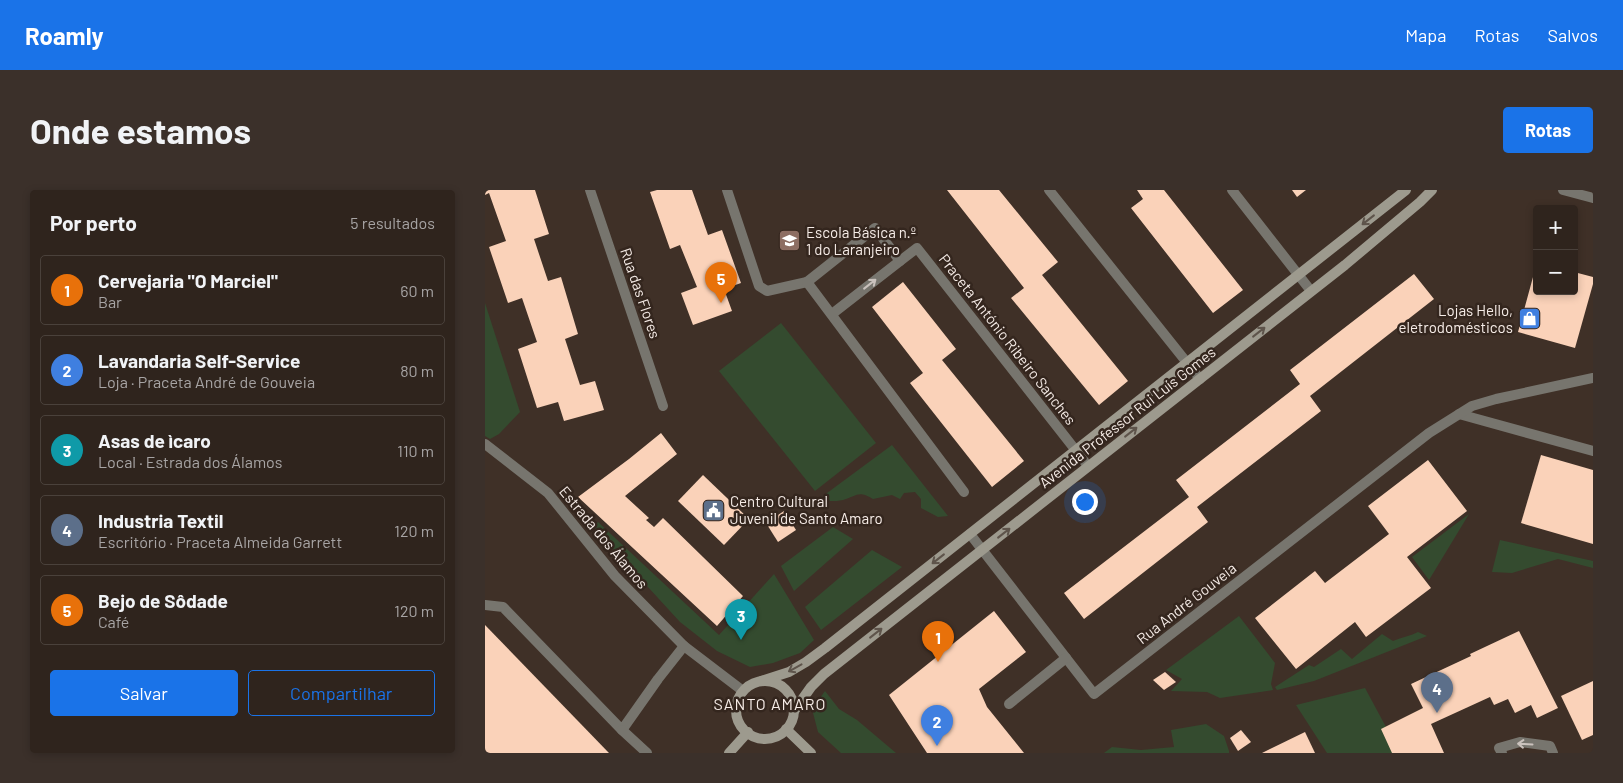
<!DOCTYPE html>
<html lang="pt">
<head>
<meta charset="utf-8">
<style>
  :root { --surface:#2f241d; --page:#3b302a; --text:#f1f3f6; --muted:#a7a4a4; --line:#4a413b; --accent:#1a73e8 }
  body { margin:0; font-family:Barlow,sans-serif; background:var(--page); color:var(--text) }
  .controls { position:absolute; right:15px; top:15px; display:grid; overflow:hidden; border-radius:5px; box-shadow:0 2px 8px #0003 }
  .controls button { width:45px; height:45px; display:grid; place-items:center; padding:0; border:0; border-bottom:1px solid var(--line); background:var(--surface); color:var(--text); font:25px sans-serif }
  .you { position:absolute; left:599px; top:311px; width:18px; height:18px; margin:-12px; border:4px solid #fff; border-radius:50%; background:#1a73e8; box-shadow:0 0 0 8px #1a73e833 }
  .badge { display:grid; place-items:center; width:32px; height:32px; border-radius:50%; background:var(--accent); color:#fff; font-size:16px; font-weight:700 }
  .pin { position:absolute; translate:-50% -41px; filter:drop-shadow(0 1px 2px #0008) }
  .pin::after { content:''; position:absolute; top:26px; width:18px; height:15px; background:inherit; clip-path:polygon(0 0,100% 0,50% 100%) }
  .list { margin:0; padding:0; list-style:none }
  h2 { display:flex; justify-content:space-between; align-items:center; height:65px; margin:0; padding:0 20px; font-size:21px }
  h2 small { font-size:16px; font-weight:400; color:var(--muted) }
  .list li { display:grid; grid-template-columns:32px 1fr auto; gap:15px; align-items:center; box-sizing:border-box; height:70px; margin:0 10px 10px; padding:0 10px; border:1px solid var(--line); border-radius:5px }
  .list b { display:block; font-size:19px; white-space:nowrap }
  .list p { margin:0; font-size:16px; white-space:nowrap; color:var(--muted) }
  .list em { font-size:16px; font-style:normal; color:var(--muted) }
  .actions { display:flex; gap:10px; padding:15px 20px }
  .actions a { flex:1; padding:11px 0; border:1px solid var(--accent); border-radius:5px; text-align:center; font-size:18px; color:var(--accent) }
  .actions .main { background:var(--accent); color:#fff }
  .map { position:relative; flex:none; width:1108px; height:563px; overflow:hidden; border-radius:5px }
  header { display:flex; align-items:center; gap:30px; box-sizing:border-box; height:70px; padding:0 25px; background:var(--accent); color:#fff }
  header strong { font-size:24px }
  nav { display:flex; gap:28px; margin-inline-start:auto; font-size:18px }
  .intro { display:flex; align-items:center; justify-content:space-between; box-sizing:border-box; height:120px; padding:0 30px }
  h1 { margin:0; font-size:35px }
  .button { padding:12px 22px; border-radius:5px; background:var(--accent); color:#fff; font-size:18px; font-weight:700 }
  main { display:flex; gap:30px; padding:0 30px }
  aside { flex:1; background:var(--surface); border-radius:5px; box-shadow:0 2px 8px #0003 }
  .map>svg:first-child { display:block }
  .green { fill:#344b2f }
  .building { fill:#fad2b9 }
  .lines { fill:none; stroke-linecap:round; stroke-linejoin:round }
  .lane { stroke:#77756e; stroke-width:10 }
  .street { stroke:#77756e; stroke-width:10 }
  .secondary { stroke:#9d9a8e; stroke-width:10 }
  .oneway { stroke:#5e544b }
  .oneway2 { stroke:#cac2bd }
  .labels { text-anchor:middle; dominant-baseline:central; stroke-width:5; stroke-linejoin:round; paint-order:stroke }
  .poi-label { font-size:15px; fill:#f6ece7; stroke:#34261e; text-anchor:start }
  .street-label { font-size:15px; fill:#f6ece7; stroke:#34261e }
  .neighbourhood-label { font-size:16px; letter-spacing:1px; fill:#f6ece7; stroke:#34261e }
</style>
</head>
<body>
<header>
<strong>Roamly</strong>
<nav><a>Mapa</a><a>Rotas</a><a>Salvos</a></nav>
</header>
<div class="intro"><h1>Onde estamos</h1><a class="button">Rotas</a></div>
<main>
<aside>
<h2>Por perto<small>5 resultados</small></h2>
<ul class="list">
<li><span class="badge" style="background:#e8710a">1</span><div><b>Cervejaria &quot;O Marciel&quot;</b><p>Bar</p></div><em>60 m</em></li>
<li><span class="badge" style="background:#3f7fe0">2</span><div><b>Lavandaria Self-Service</b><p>Loja · Praceta André de Gouveia</p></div><em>80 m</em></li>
<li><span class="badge" style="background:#0f9aa8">3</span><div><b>Asas de ìcaro</b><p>Local · Estrada dos Álamos</p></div><em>110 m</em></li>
<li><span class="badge" style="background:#5c6f8a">4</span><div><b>Industria Textil</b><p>Escritório · Praceta Almeida Garrett</p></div><em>120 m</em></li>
<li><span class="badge" style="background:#e8710a">5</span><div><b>Bejo de Sôdade</b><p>Café</p></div><em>120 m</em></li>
</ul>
<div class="actions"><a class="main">Salvar</a><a>Compartilhar</a></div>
</aside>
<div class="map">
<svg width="1108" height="563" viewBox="0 0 1108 563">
  <rect width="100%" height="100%" fill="#3f3027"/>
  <!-- green -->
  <g class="green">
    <path d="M0 113 35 222 14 244 5 249 0 246Z"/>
    <path d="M296 133 391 253 330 301 234 181Z"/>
    <path d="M407 255 463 326 453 327 436 318V309L430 302 419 303 415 309 407 305 388 309C373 300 372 306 358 310 354 311 349 311 345 311L338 306Z"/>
    <path d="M984 324 944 390 927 367Z"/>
    <path d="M113 332 234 445 289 384 329 450 315 463 288 473 265 477 232 461 195 432 108 337Z"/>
    <path d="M348 337 368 349 309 401 296 376Z"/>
    <path d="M1015 350 1108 371V378L1073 369 1027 383 1007 382Z"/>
    <path d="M387 360 417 377 336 440 320 417Z"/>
    <path d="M754 426 790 473 786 494 788 500 735 508 722 502 686 501 697 489 681 480Z"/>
    <path d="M933 442 942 446 829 491 792 500 790 497 824 475 829 477 856 459 867 469 897 444 908 451C917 447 926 446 933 442Z"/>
    <path d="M880 498 915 563H842L811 515Z"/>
    <path d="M340 501 354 519 372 530 411 563H356L333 542 327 519Z"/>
    <path d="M721 534 739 546 744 561V563H619L627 557 656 560 689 557 686 540Z"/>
  </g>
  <!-- building -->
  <g class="building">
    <path d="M0 0H50L64 44 49 49 63 91 76 87 93 144 80 149 95 195 110 191 119 220 79 231 73 212 52 218 33 159 52 152 37 108 23 113 4 57 21 51 4 3 0 5Z"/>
    <path d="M172 0H207L223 45 237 40 256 93 239 99 247 121 208 135 196 103 212 97 195 55 185 59 165 2Z"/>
    <path d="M462 0H514L573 72 557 85 643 191 614 215 526 108 539 98Z"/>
    <path d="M652 0H679L758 100 728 123 646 18 658 9Z"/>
    <path d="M807 0H821L812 7Z"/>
    <path d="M1051 76 1052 101H1089V82L1108 87V94L1090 158 1033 142Z"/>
    <path d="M929 84 949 109 825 206 836 221 712 317 723 332 599 429 579 403 704 307 691 290 815 194 805 180Z"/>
    <path d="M418 92 471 159 457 170 539 271 507 297 425 193 438 183 387 117Z"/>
    <path d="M176 243 192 264 140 306 164 328 161 330 169 337 178 328 258 406 232 436 93 307 144 269Z"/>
    <path d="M1056 265 1108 280V354L1036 333Z"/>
    <path d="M943 270 982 321 922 367 946 398 881 447 870 432 811 479 770 428 830 381 840 393 904 344 883 316Z"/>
    <path d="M218 285 264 329 239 355 193 311Z"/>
    <path d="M299 321 311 340 293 352 281 333Z"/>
    <path d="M509 421 541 462 494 499 502 517 539 563H442L404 505Z"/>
    <path d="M0 435 124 563H0Z"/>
    <path d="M1034 441 1073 518 1052 528 1046 515 1030 523 1023 509 1009 515 1005 507 946 534 959 563H907L896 539 938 518 926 494 986 466 985 464Z"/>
    <path d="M680 482 691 492 679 500 668 490Z"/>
    <path d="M1108 491V545L1097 550 1076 506Z"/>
    <path d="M756 540 766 552 753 561 745 548Z"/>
    <path d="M820 542 830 563H777Z"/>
  </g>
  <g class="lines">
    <!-- lane -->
    <g class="lane">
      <path d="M0 415 18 417 137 540 173 489 199 456"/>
      <path d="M137 540 162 563"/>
    </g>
    <!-- street -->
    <g class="street">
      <path d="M105 0 178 216"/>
      <path d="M242 0 274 96 282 101 322 92"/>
      <path d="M564 0 715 189"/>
      <path d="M747 0 826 101"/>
      <path d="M1078 0 1108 8"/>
      <path d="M415 71 432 58 603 276"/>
      <path d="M347 124 415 71 390 38 322 92 479 302"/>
      <path d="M974 224 1108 261"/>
      <path d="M0 254 63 303 130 386 199 456 258 501"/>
      <path d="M485 344 609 504 944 243 987 216 1011 209 1108 188"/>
      <path d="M524 514 581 468"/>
      <path d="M1017 563 1014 558 1035 552 1065 556 1068 563"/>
    </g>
    <!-- secondary -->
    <g class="secondary">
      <path d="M276 491 304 482 321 472 340 458 921 0"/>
      <circle cx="280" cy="520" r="29"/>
      <path d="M309 521 326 497 339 484 860 75 935 12 947 0"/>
      <path d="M301 539 326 563"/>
      <path d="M244 563 263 542"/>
    </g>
  </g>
  <!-- one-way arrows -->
  <defs><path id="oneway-shaft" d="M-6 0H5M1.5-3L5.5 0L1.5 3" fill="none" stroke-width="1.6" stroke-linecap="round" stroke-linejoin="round" transform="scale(1.25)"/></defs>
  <g class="oneway">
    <use href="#oneway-shaft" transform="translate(883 30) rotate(142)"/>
    <use href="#oneway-shaft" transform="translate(774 142) rotate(-38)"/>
    <use href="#oneway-shaft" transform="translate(646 242) rotate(-38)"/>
    <use href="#oneway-shaft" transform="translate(519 343) rotate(-38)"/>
    <use href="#oneway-shaft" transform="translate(453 369) rotate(142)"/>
    <use href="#oneway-shaft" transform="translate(391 443) rotate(-38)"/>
    <use href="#oneway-shaft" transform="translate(310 478) rotate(151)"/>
  </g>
  <g class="oneway2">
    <use href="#oneway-shaft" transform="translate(385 94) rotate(-38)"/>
    <use href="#oneway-shaft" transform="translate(1040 554) rotate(-177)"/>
  </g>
  <!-- icons -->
  <defs>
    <symbol id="school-square" viewBox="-11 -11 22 22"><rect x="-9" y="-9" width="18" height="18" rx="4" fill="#8d6e63" stroke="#34261e"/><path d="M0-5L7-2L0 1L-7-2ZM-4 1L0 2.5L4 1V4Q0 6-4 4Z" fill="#fff"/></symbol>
    <symbol id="shop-square" viewBox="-11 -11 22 22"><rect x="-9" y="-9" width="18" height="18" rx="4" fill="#3f7fe0" stroke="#34261e"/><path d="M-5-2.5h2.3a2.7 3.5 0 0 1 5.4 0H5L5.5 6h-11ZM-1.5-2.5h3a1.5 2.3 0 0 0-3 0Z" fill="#fff"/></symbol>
    <symbol id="civic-square" viewBox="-11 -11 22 22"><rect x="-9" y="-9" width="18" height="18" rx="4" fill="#5c6f8a" stroke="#34261e"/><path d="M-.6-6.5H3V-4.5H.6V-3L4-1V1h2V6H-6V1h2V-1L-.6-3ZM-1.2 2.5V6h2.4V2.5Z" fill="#fff"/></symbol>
  </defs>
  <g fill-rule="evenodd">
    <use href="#school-square" x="292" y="38" width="25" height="25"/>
    <use href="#shop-square" x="1032" y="116" width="25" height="25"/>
    <use href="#civic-square" x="216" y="308" width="25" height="25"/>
  </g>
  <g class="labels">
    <!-- poi labels -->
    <g class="poi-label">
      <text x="321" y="42">Escola Básica n.º<tspan x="321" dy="17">1 do Laranjeiro</tspan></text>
      <text x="1028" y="120" text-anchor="end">Lojas Hello,<tspan x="1028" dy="17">eletrodomésticos</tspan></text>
      <text x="245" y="311">Centro Cultural<tspan x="245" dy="17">Juvenil de Santo Amaro</tspan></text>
    </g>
    <!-- street labels -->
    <g class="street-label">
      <text transform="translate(156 103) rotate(71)">Rua das Flores</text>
      <text transform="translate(523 149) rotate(52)">Praceta António Ribeiro Sanches</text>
      <text transform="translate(642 227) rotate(-38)">Avenida Professor Rui Luís Gomes</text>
      <text transform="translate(119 347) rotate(50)">Estrada dos Álamos</text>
      <text transform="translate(701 413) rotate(-38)">Rua André Gouveia</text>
    </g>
    <!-- neighbourhood labels -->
    <g class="neighbourhood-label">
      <text x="285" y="513">SANTO AMARO</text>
    </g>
  </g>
</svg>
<div class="controls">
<button>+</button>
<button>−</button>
</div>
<div class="you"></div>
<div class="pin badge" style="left:453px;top:472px;background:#e8710a">1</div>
<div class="pin badge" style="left:452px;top:556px;background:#3f7fe0">2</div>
<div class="pin badge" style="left:256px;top:450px;background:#0f9aa8">3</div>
<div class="pin badge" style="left:952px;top:523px;background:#5c6f8a">4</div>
<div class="pin badge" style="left:236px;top:113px;background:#e8710a">5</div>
</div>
</main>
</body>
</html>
